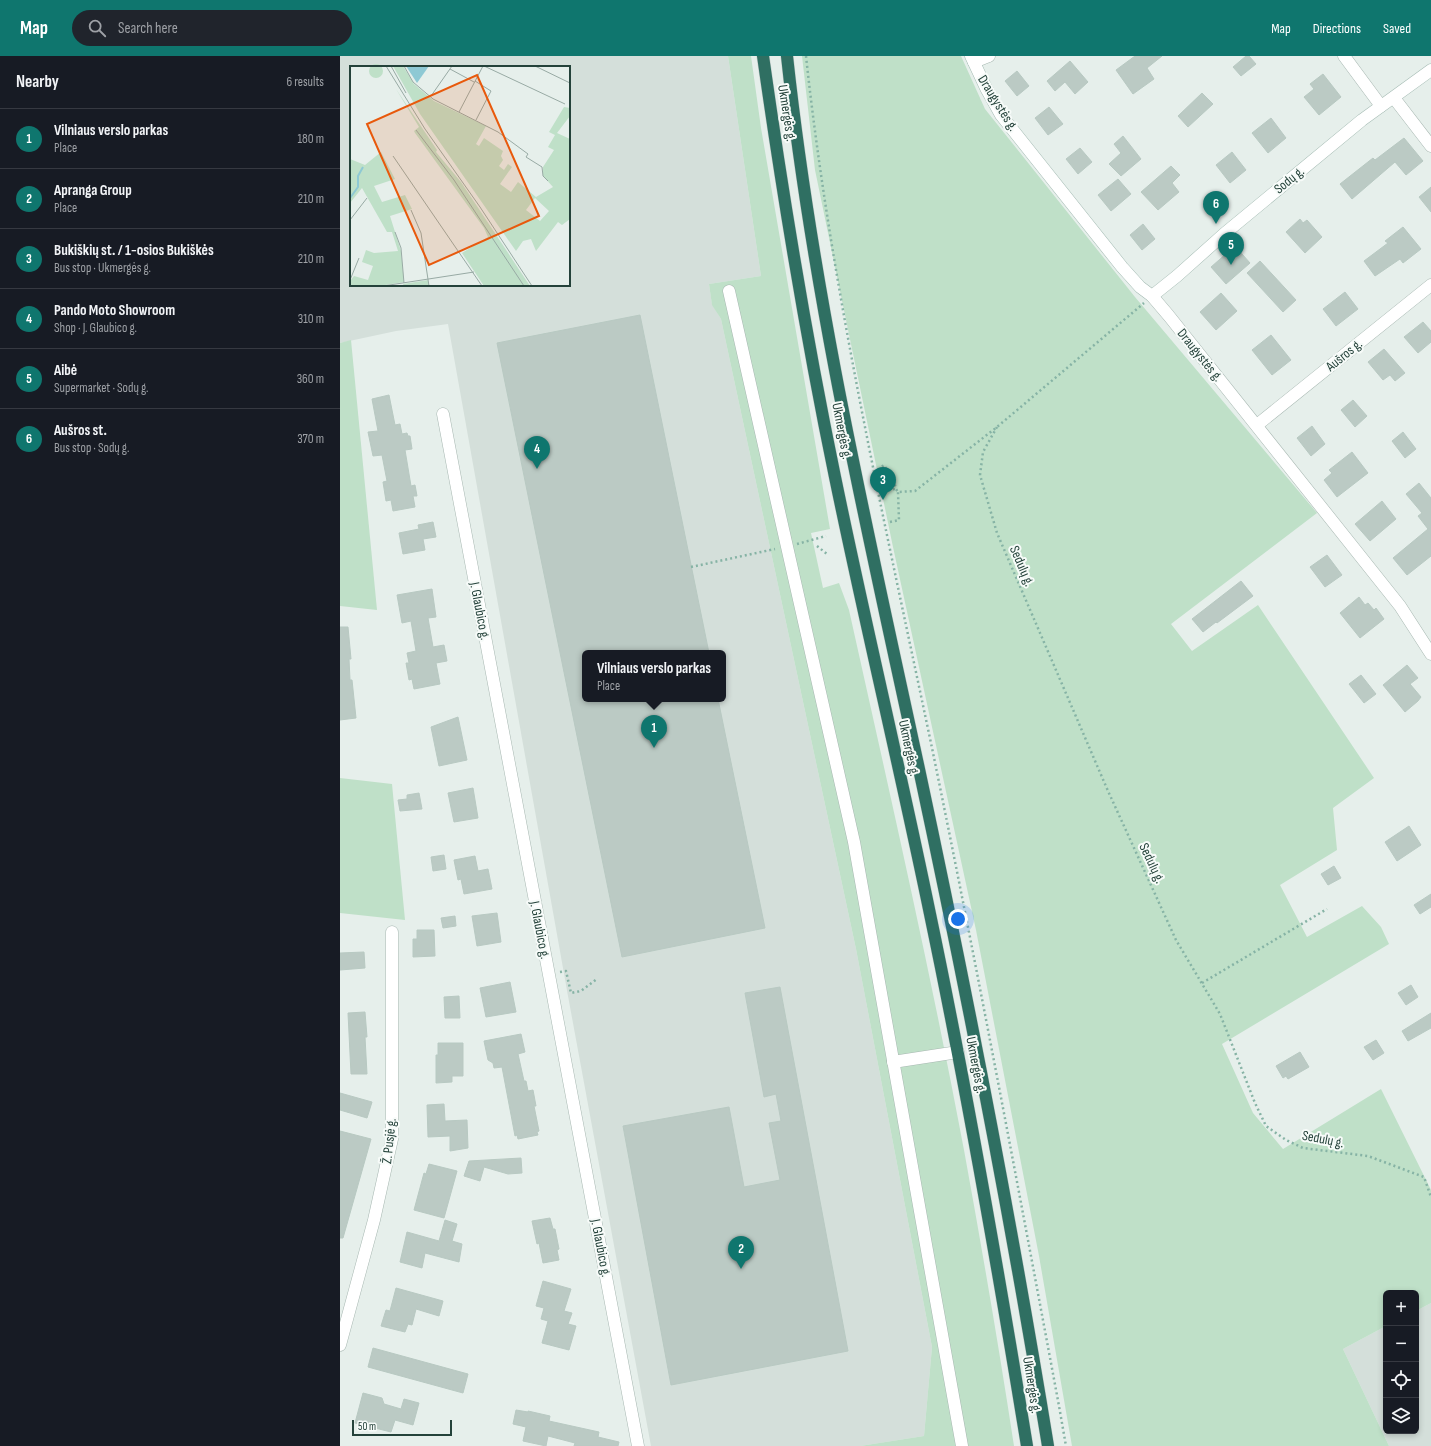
<!DOCTYPE html>
<html lang="en">
<head>
<meta charset="utf-8">
<style>
  :root { --surface:#171b24; --page:#20242c; --text:#f1f3f6; --muted:#9ea1a6; --line:#363941; --accent:#0f766e }
  body { margin:0; font-family:"Sofia Sans Condensed",sans-serif; background:var(--page); color:var(--text) }
  .controls { position:absolute; right:12px; bottom:12px; display:grid; overflow:hidden; border-radius:6px; box-shadow:0 2px 6px #0003 }
  .controls button { width:36px; height:36px; display:grid; place-items:center; padding:0; border:0; border-bottom:1px solid var(--line); background:var(--surface); color:var(--text); font:20px sans-serif }
  .scale { position:absolute; left:12px; bottom:10px; width:100px; box-sizing:border-box; padding-left:4px; border:2px solid #24423a; border-top:0; font-size:11px; line-height:14px; white-space:nowrap; color:#24423a; -webkit-text-stroke:3px #f7fbf9; paint-order:stroke }
  .you { position:absolute; left:618px; top:863px; width:14px; height:14px; margin:-10px; border:3px solid #fff; border-radius:50%; background:#1a73e8; box-shadow:0 0 0 6px #1a73e833 }
  .badge { display:grid; place-items:center; width:26px; height:26px; border-radius:50%; background:var(--accent); color:#fff; font-size:13px; font-weight:700 }
  .pin { position:absolute; translate:-50% -33px; filter:drop-shadow(0 1px 2px #0008) }
  .pin::after { content:''; position:absolute; top:21px; width:14px; height:12px; background:inherit; clip-path:polygon(0 0,100% 0,50% 100%) }
  .popup { position:absolute; left:242px; top:594px; width:144px; height:52px; box-sizing:border-box; display:grid; place-content:center; border-radius:6px; background:var(--surface); filter:drop-shadow(0 1px 3px #0005); font-size:13px; white-space:nowrap; color:var(--muted) }
  .popup b { font-size:15px; color:var(--text) }
  .popup::after { content:''; position:absolute; left:50%; top:100%; margin-left:-8px; border:8px solid transparent; border-top-color:var(--surface) }
  .list { margin:0; padding:0; list-style:none }
  h2 { display:flex; justify-content:space-between; align-items:center; height:52px; margin:0; padding:0 16px; font-size:17px }
  h2 small { font-size:13px; font-weight:400; color:var(--muted) }
  .list li { display:grid; grid-template-columns:26px 1fr auto; gap:12px; align-items:center; box-sizing:border-box; height:60px; padding:0 16px; border-top:1px solid var(--line) }
  .list b { display:block; font-size:15px; white-space:nowrap }
  .list p { margin:0; font-size:13px; white-space:nowrap; color:var(--muted) }
  .list em { font-size:13px; font-style:normal; color:var(--muted) }
  .icon { flex:none; width:22px; height:22px; fill:none; stroke:currentColor; stroke-width:2; stroke-linecap:round; stroke-linejoin:round }
  .map { position:relative; flex:none; width:1091px; height:1390px; overflow:hidden }
  header { display:flex; align-items:center; gap:24px; box-sizing:border-box; height:56px; padding:0 20px; background:var(--accent); color:#fff }
  header strong { font-size:19px }
  nav { display:flex; gap:22px; margin-inline-start:auto; font-size:14px }
  .search { width:280px; height:36px; background:var(--page); display:flex; align-items:center; gap:10px; box-sizing:border-box; padding:0 14px; border-radius:22px; color:var(--muted); font-size:15px }
  main { display:flex }
  aside { flex:1; background:var(--surface) }
  .map>svg:first-child { display:block }
  .built { fill:#d4dfda; fill-rule:evenodd }
  .green { fill:#bfe0c8 }
  .building { fill:#bbcac4; stroke:#b8c9c2 }
  .lines { fill:none; stroke-linecap:round; stroke-linejoin:round }
  .street-casing { stroke:#a8b8b2; stroke-width:13 }
  .secondary-casing { stroke:#a4bbb3; stroke-width:13 }
  .highway-casing { stroke:#c2cac8; stroke-width:13 }
  .path { stroke:#86b3a5; stroke-width:2.5; stroke-dasharray:2 3; stroke-linecap:butt }
  .street { stroke:#fff; stroke-width:12 }
  .secondary { stroke:#fff; stroke-width:12 }
  .highway { stroke:#2f6f62; stroke-width:12 }
  .labels { text-anchor:middle; dominant-baseline:central; stroke-width:4; stroke-linejoin:round; paint-order:stroke }
  .street-label { font-size:14px; fill:#24423a; stroke:#f7fbf9 }
  .inset-river { fill:none; stroke:#8ec9d4; stroke-width:2 }
  .inset-road { fill:none; stroke:#98aaa4; stroke-width:1 }
  .view { fill:#e8590c; fill-opacity:0.15; stroke:#e8590c; stroke-width:2 }
  .inset-edge { fill:none; stroke:#24423a; stroke-width:2 }
</style>
</head>
<body>
<header>
<strong>Map</strong>
<div class="search"><svg class="icon" aria-label="search" viewBox="0 0 24 24"><circle cx="10" cy="10" r="6"/><path d="M15 15l6 6"/></svg>Search here</div>
<nav><a>Map</a><a>Directions</a><a>Saved</a></nav>
</header>
<main>
<aside>
<h2>Nearby<small>6 results</small></h2>
<ul class="list">
<li><span class="badge">1</span><div><b>Vilniaus verslo parkas</b><p>Place</p></div><em>180 m</em></li>
<li><span class="badge">2</span><div><b>Apranga Group</b><p>Place</p></div><em>210 m</em></li>
<li><span class="badge">3</span><div><b>Bukiškių st. / 1-osios Bukiškės</b><p>Bus stop · Ukmergės g.</p></div><em>210 m</em></li>
<li><span class="badge">4</span><div><b>Pando Moto Showroom</b><p>Shop · J. Glaubico g.</p></div><em>310 m</em></li>
<li><span class="badge">5</span><div><b>Aibė</b><p>Supermarket · Sodų g.</p></div><em>360 m</em></li>
<li><span class="badge">6</span><div><b>Aušros st.</b><p>Bus stop · Sodų g.</p></div><em>370 m</em></li>
</ul>
</aside>
<div class="map">
<svg width="1091" height="1390" viewBox="0 0 1091 1390">
  <rect width="100%" height="100%" fill="#e6efeb"/>
  <!-- built -->
  <g class="built">
    <path d="M0 0H388L421 220 369 228 372 248 381 263 516 893 592 1291 584 1380 520 1390H311L228 940 108 268 56 275 0 287ZM11 11H229V229H11ZM245 597H383V643H245Z"/>
    <path d="M1091 1247V1390H1049L1003 1293 1046 1270V1375H1076V1255Z"/>
  </g>
  <!-- green -->
  <g class="green">
    <path d="M388 0H411L421 72 490 473 471 477 483 532 499 527 509 554C549 734 590 913 624 1094 642 1193 659 1291 674 1390H520L584 1380 592 1291 516 893 381 263 372 249 369 228 421 220Z"/>
    <path d="M462 0H621L645 53 795 241 977 457 831 568 852 595 918 549 1034 722 993 752 997 794 940 829 967 881 1022 850 1041 871 1049 888 882 988 913 1057 943 1093 1041 1033 1091 1134V1247L1076 1255V1237H1046V1270L1003 1293 1049 1390H732L699 1200 636 874 553 491 475 114Z"/>
    <path d="M11 284 37 554 0 550V287Z"/>
    <path d="M0 722 52 728 65 864 0 857Z"/>
  </g>
  <!-- building -->
  <g class="building">
    <path d="M795 0H822L807 12 814 23 793 38 776 14Z"/>
    <path d="M906 0H909L916 8 901 20 893 11Z"/>
    <path d="M730 5 748 26 735 38 725 26 715 35 707 25Z"/>
    <path d="M677 15 689 30 677 40 665 25Z"/>
    <path d="M983 18 1001 41 979 59 964 41 974 33 970 28Z"/>
    <path d="M862 37 873 48 848 71 838 60Z"/>
    <path d="M709 51 723 68 708 79 695 62Z"/>
    <path d="M931 62 946 82 928 97 912 77Z"/>
    <path d="M783 80 801 103 781 120 769 108 781 97 774 88Z"/>
    <path d="M1064 82 1083 105 1066 119 1055 106 1012 143 1000 128 1033 102 1035 104Z"/>
    <path d="M740 92 752 106 738 118 726 103Z"/>
    <path d="M892 96 906 114 890 127 876 109Z"/>
    <path d="M831 110 840 119 832 127 839 136 818 154 801 136Z"/>
    <path d="M778 123 791 138 771 155 758 139Z"/>
    <path d="M1091 131V156L1079 141Z"/>
    <path d="M960 163 963 167 967 164 982 181 965 197 946 176Z"/>
    <path d="M803 168 815 183 802 194 790 179Z"/>
    <path d="M1063 171 1081 193 1063 207 1060 203 1035 220 1024 205 1048 187 1045 185Z"/>
    <path d="M895 190 910 207 886 228 871 211Z"/>
    <path d="M920 205 956 244 943 256 907 217Z"/>
    <path d="M1005 236 1018 253 996 270 983 253Z"/>
    <path d="M881 237 897 255 876 274 860 256Z"/>
    <path d="M300 259 369 597H245V643H378L425 872 282 901 157 287Z"/>
    <path d="M1083 266 1091 275V286L1078 297 1064 281Z"/>
    <path d="M931 279 951 304 932 319 912 294Z"/>
    <path d="M1044 293 1065 317 1055 325 1050 319 1043 324 1028 306Z"/>
    <path d="M49 339 55 369 60 368 62 378 67 377 68 380H70L72 393 65 394 71 430 75 429 77 440H73L75 451 53 455 51 444 46 445 43 426 47 425 42 399 33 400 28 376 38 375 32 343Z"/>
    <path d="M1013 344 1027 360 1015 371 1001 354Z"/>
    <path d="M972 370 985 388 971 400 957 382Z"/>
    <path d="M1063 376 1076 393 1065 402 1052 385Z"/>
    <path d="M1012 396 1028 417 997 441 984 424 992 417 989 414Z"/>
    <path d="M1079 427 1091 442V500L1067 519 1053 502 1088 473 1078 460 1082 457 1066 438Z"/>
    <path d="M1042 445 1056 463 1030 485 1015 468Z"/>
    <path d="M93 466 96 481 83 483 85 494 63 498 59 477 79 473 78 469Z"/>
    <path d="M987 499 1002 519 985 531 970 511Z"/>
    <path d="M901 525 913 540 877 567 876 566 863 576 852 563Z"/>
    <path d="M92 533 96 561 88 562 93 591 104 589 107 605 96 607 100 628 74 633 72 623 69 624 66 607H69L67 597 76 595 71 565 62 567 57 539Z"/>
    <path d="M1019 541 1025 549 1028 547 1034 554 1036 552 1044 563 1020 582 1000 557Z"/>
    <path d="M0 571H8L11 603H9L10 624H12L16 662 0 664Z"/>
    <path d="M1067 609 1078 622 1070 628 1081 641 1078 645 1065 656 1043 629Z"/>
    <path d="M1021 619 1036 638 1024 647 1009 628Z"/>
    <path d="M118 661 127 704 99 710 91 671Z"/>
    <path d="M133 732 138 762 114 766 108 737Z"/>
    <path d="M79 737 82 753 60 755 58 744 67 743V739Z"/>
    <path d="M1069 770 1081 789 1057 805 1045 786Z"/>
    <path d="M104 799 106 813 93 815 91 801Z"/>
    <path d="M135 800 138 815 148 813 152 833 124 838 121 823 118 824 114 804Z"/>
    <path d="M994 810 1001 822 988 829 981 818Z"/>
    <path d="M1091 838V851L1080 858 1074 849Z"/>
    <path d="M157 857 161 886 137 890 132 860Z"/>
    <path d="M115 860 116 870 103 872 101 862Z"/>
    <path d="M77 874H94L95 900 73 901V883H77Z"/>
    <path d="M24 896 25 912 0 914V897Z"/>
    <path d="M170 926 176 956 146 961 140 932Z"/>
    <path d="M1071 929 1078 941 1066 949 1058 937Z"/>
    <path d="M440 931 508 1295 331 1329 283 1070 389 1051 404 1131 440 1124 429 1067 441 1065 436 1038 424 1041 405 937Z"/>
    <path d="M119 940 120 962H105L104 941Z"/>
    <path d="M25 956 27 981H25L27 1018H11L8 957Z"/>
    <path d="M1091 957V972L1068 985 1062 975Z"/>
    <path d="M181 978 185 996 178 998 184 1025H186L188 1035 193 1034 196 1050H194L199 1075 197 1076 198 1079 178 1083 177 1079 175 1080 162 1011 154 1012 153 1007 148 1004 144 985Z"/>
    <path d="M1036 984 1044 997 1033 1004 1024 991Z"/>
    <path d="M98 987H123V1020H112V1026L96 1027V999H98Z"/>
    <path d="M960 996 969 1011 948 1023 946 1020 943 1022 936 1010Z"/>
    <path d="M0 1037 32 1046 27 1062 0 1054Z"/>
    <path d="M104 1048 105 1065 127 1064 128 1092 110 1095V1080L88 1081 87 1049Z"/>
    <path d="M0 1075 31 1083 3 1182H0Z"/>
    <path d="M181 1102 182 1117 168 1118 144 1111 140 1125 124 1120 129 1105Z"/>
    <path d="M89 1108 117 1115 104 1162 74 1154 84 1117 86 1118Z"/>
    <path d="M210 1162 213 1173H215L219 1193 217 1194 219 1204 203 1207 199 1187 197 1188 192 1165Z"/>
    <path d="M105 1164 117 1168 112 1185 122 1188 119 1206 85 1197 82 1212 60 1206 67 1176 99 1185Z"/>
    <path d="M203 1225 231 1233 224 1255 232 1257 228 1268 236 1270 229 1294 202 1287 208 1265 201 1263 204 1252 196 1250Z"/>
    <path d="M56 1232 103 1245 99 1260 76 1253 72 1269 68 1268 65 1276 41 1270 46 1254 50 1255Z"/>
    <path d="M33 1292 128 1318 123 1337 28 1311Z"/>
    <path d="M23 1337 42 1342 44 1348 61 1353 64 1343 79 1347 73 1369 55 1364 51 1376 15 1367Z"/>
    <path d="M176 1354 188 1356V1355L210 1360 209 1365 259 1376 258 1381 279 1386 278 1390H234L235 1387 208 1380 206 1390 183 1385 186 1371 173 1368Z"/>
  </g>
  <g class="lines">
    <defs>
      <g id="street">
        <path d="M1004 0 1041 50"/>
        <path d="M634 6 649 0"/>
        <path d="M1054 42 1091 90"/>
        <path d="M389 235 514 786 622 1390"/>
        <path d="M812 240 829 260 1060 550 1091 598"/>
        <path d="M103 358 298 1390"/>
        <path d="M917 369 1091 229"/>
        <path d="M553 1006 618 996"/>
        <path d="M0 1289 34 1164 52 1083V876"/>
      </g>
      <path id="secondary" d="M631 0 646 32 661 59 782 211 800 231 812 240 837 220 884 178 1022 64 1091 14"/>
      <g id="highway">
        <path d="M423 0C443 141 466 281 495 421 525 567 560 712 590 858 627 1035 658 1212 687 1390"/>
        <path d="M447 0C473 241 528 477 579 713 627 937 671 1163 708 1390"/>
      </g>
    </defs>
    <!-- street casing -->
    <use href="#street" class="street-casing"/>
    <!-- secondary casing -->
    <use href="#secondary" class="secondary-casing"/>
    <!-- highway casing -->
    <use href="#highway" class="highway-casing"/>
    <!-- path -->
    <g class="path">
      <path d="M466 0C491 233 544 463 592 692 637 911 678 1130 719 1350L726 1390"/>
      <path d="M657 371 643 396 640 419 657 477 768 735 836 884 880 958 915 1047 926 1070 946 1084 963 1092 1028 1100 1084 1121 1091 1141"/>
      <path d="M536 424 540 412 544 409 554 426 556 433 558 436 575 435 657 371 804 247"/>
      <path d="M538 435 556 433"/>
      <path d="M550 466 559 464 558 436"/>
      <path d="M457 488 486 480"/>
      <path d="M477 490 487 498"/>
      <path d="M351 511 435 493"/>
      <path d="M220 916 226 915 231 937 241 935 257 923"/>
      <path d="M862 927 987 853"/>
    </g>
    <!-- street -->
    <use href="#street" class="street"/>
    <!-- secondary -->
    <use href="#secondary" class="secondary"/>
    <!-- highway -->
    <use href="#highway" class="highway"/>
  </g>
  <g class="labels">
    <!-- street labels -->
    <g class="street-label">
      <text transform="translate(658 47) rotate(58)">Draugystės g.</text>
      <text transform="translate(447 57) rotate(81)">Ukmergės g.</text>
      <text transform="translate(949 124) rotate(-39)">Sodų g.</text>
      <text transform="translate(860 299) rotate(51)">Draugystės g.</text>
      <text transform="translate(1004 299) rotate(-39)">Aušros g.</text>
      <text transform="translate(502 375) rotate(79)">Ukmergės g.</text>
      <text transform="translate(682 510) rotate(67)">Sedulų g.</text>
      <text transform="translate(140 555) rotate(79)">J. Glaubico g.</text>
      <text transform="translate(569 692) rotate(78)">Ukmergės g.</text>
      <text transform="translate(812 807) rotate(65)">Sedulų g.</text>
      <text transform="translate(200 874) rotate(79)">J. Glaubico g.</text>
      <text transform="translate(636 1009) rotate(79)">Ukmergės g.</text>
      <text transform="translate(983 1083) rotate(11)">Sedulų g.</text>
      <text transform="translate(49 1085) rotate(-84)">Ž. Pusjė g.</text>
      <text transform="translate(261 1192) rotate(79)">J. Glaubico g.</text>
      <text transform="translate(692 1329) rotate(81)">Ukmergės g.</text>
    </g>
  </g>
  <!-- overview -->
  <g transform="translate(10 10)">
    <rect width="220" height="220" fill="#e6efeb"/>
    <path d="M19 5a7 7 0 1 1 14 0a7 7 0 1 1-14 0ZM43 0H53L64 18 84 35 136 60 126 78 129 80 134 72 153 85 151 90 153 94 149 100 154 104 158 98 162 101 150 118 161 126 168 116 186 131 203 121 193 110V101L204 84 198 81 205 69 199 66 214 41 220 42V50L207 67 220 73V153L212 159 208 156 186 185 181 173 173 175 166 185 70 48ZM185 132 199 145 190 155 176 144ZM46 23 87 84 86 86 111 116 180 220H134L112 187 138 171 134 162 65 67 64 65 69 61ZM31 86 45 113 24 120 32 136 55 129 62 143 40 150 51 185 54 216 29 220H0V215L4 210 18 214 23 200 12 196 16 184 24 187 48 185 42 166H37L12 122 0 137V93L15 99ZM78 214 79 220H54L53 218Z" fill="#bfe0c8" fill-rule="evenodd"/>
    <path d="M56 0H79L67 17Z" fill="#8ec9d4"/>
    <path class="inset-river" d="M0 132 8 121V110L13 101"/>
    <path class="inset-road" d="M36 0 75 63 130 141 182 220M41 0 56 27M54 0 63 16 83 33 148 66 178 88 176 91 192 101 193 110 198 115M134 0 215 38M185 0 220 17M100 3 124 16M125 15 141 25 126 54M81 30 102 0M109 46 133 0M66 64 104 114 174 220M43 90 132 220M61 144 71 167 79 220M0 154 17 132M45 166 51 182 54 217M0 214 9 192M33 220 124 206"/>
    <path class="view" d="M127 9 189 150 79 199 17 58Z"/>
    <rect width="220" height="220" class="inset-edge"/>
  </g>
</svg>
<div class="controls">
<button>+</button>
<button>−</button>
<button><svg class="icon" aria-label="locate" viewBox="0 0 24 24"><circle cx="12" cy="12" r="6"/><path d="M12 2v4M12 18v4M2 12h4M18 12h4"/></svg></button>
<button><svg class="icon" aria-label="layers" viewBox="0 0 24 24"><path d="M12 4l9 5-9 5-9-5zM3 14l9 5 9-5"/></svg></button>
</div>
<div class="scale">50 m</div>
<div class="you"></div>
<div class="pin badge" style="left:314px;top:692px">1</div>
<div class="popup"><b>Vilniaus verslo parkas</b>Place</div>
<div class="pin badge" style="left:401px;top:1213px">2</div>
<div class="pin badge" style="left:543px;top:444px">3</div>
<div class="pin badge" style="left:197px;top:413px">4</div>
<div class="pin badge" style="left:891px;top:209px">5</div>
<div class="pin badge" style="left:876px;top:168px">6</div>
</div>
</main>
</body>
</html>
